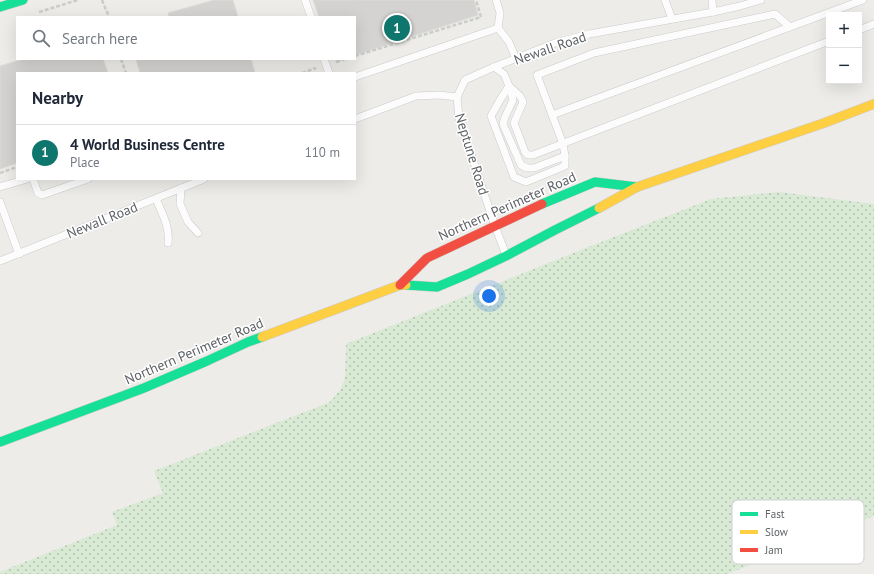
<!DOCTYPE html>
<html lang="en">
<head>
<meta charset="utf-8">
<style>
  :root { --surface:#fff; --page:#f6f6f7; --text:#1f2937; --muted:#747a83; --line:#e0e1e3; --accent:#0f766e }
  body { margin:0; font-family:"PT Sans",sans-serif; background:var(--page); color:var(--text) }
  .controls { position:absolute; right:12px; top:12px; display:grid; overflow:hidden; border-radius:0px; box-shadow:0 4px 16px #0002 }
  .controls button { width:36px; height:36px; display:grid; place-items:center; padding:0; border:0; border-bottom:1px solid var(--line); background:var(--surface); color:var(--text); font:20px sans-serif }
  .you { position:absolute; left:489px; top:296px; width:14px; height:14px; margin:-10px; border:3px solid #fff; border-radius:50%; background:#1a73e8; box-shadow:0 0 0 6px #1a73e833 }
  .badge { display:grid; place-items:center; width:26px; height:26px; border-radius:50%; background:var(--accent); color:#fff; font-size:13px; font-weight:700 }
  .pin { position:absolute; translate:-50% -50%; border:2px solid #fff; box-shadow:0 1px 4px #0006 }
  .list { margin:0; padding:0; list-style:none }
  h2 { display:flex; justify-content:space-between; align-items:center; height:52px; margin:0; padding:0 16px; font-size:17px }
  h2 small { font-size:13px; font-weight:400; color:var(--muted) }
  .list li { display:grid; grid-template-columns:26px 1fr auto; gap:12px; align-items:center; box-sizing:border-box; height:56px; padding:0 16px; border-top:1px solid var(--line) }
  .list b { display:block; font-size:15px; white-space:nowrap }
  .list p { margin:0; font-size:13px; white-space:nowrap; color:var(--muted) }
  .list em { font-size:13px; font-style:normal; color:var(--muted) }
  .icon { flex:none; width:22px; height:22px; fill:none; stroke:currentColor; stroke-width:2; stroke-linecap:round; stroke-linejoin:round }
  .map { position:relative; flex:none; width:874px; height:574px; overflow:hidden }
  .search { position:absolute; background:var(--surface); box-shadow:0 4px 16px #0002; left:16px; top:16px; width:340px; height:44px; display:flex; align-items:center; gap:10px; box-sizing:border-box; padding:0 14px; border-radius:0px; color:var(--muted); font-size:15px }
  .panel { position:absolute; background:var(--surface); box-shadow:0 4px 16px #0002; left:16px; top:72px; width:340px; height:108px; border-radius:0px }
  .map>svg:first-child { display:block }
  .grass { fill:url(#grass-dots) }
  .building { fill:#d5d3d1; stroke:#dddbd8 }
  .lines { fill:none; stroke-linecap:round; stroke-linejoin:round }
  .lane-casing { stroke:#cacbca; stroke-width:8 }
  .fast-casing { stroke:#cacaca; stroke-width:10 }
  .slow-casing { stroke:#cacaca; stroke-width:10 }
  .jam-casing { stroke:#cacaca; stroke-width:10 }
  .path { stroke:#cacecb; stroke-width:2.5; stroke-dasharray:4 2; stroke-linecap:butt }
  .lane { stroke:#fcfcfc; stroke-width:7 }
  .fast { stroke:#16e098; stroke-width:9 }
  .slow { stroke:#ffcf43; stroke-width:9 }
  .jam { stroke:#f24e42; stroke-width:9 }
  .labels { text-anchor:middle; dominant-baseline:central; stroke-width:3; stroke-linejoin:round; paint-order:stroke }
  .street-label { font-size:14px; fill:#5e6266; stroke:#fff }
  .key { fill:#fff; stroke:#cfd0d1; stroke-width:1 }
  .key-label { font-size:11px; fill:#5e6266 }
</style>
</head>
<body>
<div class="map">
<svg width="874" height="574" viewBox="0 0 874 574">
  <defs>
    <pattern id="grass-dots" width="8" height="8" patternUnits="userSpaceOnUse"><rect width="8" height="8" fill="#d8e9d4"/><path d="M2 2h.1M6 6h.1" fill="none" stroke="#b2c0b0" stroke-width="1.8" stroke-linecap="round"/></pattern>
  </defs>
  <rect width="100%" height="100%" fill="#eeece8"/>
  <!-- grass -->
  <path class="grass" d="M779 192 874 204V516L727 574H0V572L117 525 112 512 163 493 154 471 330 402 340 390 345 378 346 344 591 246 711 199Z"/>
  <!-- building -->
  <g class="building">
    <path d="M214 0H233L238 17H169L168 13Z"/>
    <path d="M313 0H474L478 15 355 55V17H319Z"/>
    <path d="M23 59H103L108 73H17V163L0 169V66Z"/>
    <path d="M136 59H251L255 73H140Z"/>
  </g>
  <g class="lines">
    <defs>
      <g id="lane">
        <path d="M305 0 311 17"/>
        <path d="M496 0 500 13 498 28"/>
        <path d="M665 0 672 19"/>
        <path d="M712 0 713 12"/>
        <path d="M859 30 874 24"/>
        <path d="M324 59 329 73"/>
        <path d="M494 67 504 74 509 86 500 100 491 116 514 177 526 182 565 166V156L563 144 537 75 594 53 775 14 790 27"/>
        <path d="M355 77 498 28 509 42 516 59"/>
        <path d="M509 86 520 96 523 102 514 123 525 152 528 155H533L829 41"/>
        <path d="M509 86 513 100 505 117 503 124 521 165 527 168H534L565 156"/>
        <path d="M457 97 459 118 495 226 506 255"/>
        <path d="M552 115 863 0"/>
        <path d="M355 119 416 96 439 95 457 97 465 80 494 67 555 43 589 34 713 12 740 6 761 0"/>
        <path d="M33 179 38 193 42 195 88 179"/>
        <path d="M0 187 27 179"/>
        <path d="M181 188 180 204 188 222 198 233"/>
        <path d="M156 199C162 213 170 227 168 243"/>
        <path d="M0 202 19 254"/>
        <path d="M0 261 204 179"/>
      </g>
      <g id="fast">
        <path d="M0 7 23 0"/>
        <path d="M542 204 595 182 637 187"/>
        <path d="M406 285 437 287 468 274 506 256 555 230 599 208"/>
        <path d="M0 442 144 388 207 361 248 342 262 337"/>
      </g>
      <g id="slow">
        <path d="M599 208 637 187 824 123 874 104"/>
        <path d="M262 337 400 285H406"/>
      </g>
      <path id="jam" d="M400 285 427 258 542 204"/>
    </defs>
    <!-- lane casing -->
    <use href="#lane" class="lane-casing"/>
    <!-- fast casing -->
    <use href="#fast" class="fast-casing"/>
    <!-- slow casing -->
    <use href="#slow" class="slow-casing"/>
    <!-- jam casing -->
    <use href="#jam" class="jam-casing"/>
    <!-- path -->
    <g class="path">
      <path d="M102 0 109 17"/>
      <path d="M39 12 78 0"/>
      <path d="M355 56 481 17 476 0"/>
      <path d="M121 59 126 73"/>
      <path d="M336 62 345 59"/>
      <path d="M302 73 316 68"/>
      <path d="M0 173 17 167"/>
    </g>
    <!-- lane -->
    <use href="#lane" class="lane"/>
    <!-- fast -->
    <use href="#fast" class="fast"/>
    <!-- slow -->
    <use href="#slow" class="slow"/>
    <!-- jam -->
    <use href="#jam" class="jam"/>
  </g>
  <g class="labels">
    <!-- street labels -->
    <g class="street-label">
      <text transform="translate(550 48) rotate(-19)">Newall Road</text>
      <text transform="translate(472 154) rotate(73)">Neptune Road</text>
      <text transform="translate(507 206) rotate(-24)">Northern Perimeter Road</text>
      <text transform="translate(102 220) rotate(-22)">Newall Road</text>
      <text transform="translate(194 351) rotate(-23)">Northern Perimeter Road</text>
    </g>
  </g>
  <!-- legend -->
  <rect x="732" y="500" width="132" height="64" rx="6" class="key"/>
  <rect x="740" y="512" width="18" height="4" fill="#16e098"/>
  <rect x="740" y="530" width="18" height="4" fill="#ffcf43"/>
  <rect x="740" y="548" width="18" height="4" fill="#f24e42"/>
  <g class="key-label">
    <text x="765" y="518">Fast</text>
    <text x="765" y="536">Slow</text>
    <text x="765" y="554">Jam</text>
  </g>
</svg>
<div class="controls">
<button>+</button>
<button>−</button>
</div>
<div class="you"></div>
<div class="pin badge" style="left:397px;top:28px">1</div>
<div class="search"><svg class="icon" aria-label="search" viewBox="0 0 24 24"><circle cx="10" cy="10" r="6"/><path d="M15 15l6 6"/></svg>Search here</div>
<section class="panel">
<h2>Nearby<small></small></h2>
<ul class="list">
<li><span class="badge">1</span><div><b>4 World Business Centre</b><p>Place</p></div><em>110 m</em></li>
</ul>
</section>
</div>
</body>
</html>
